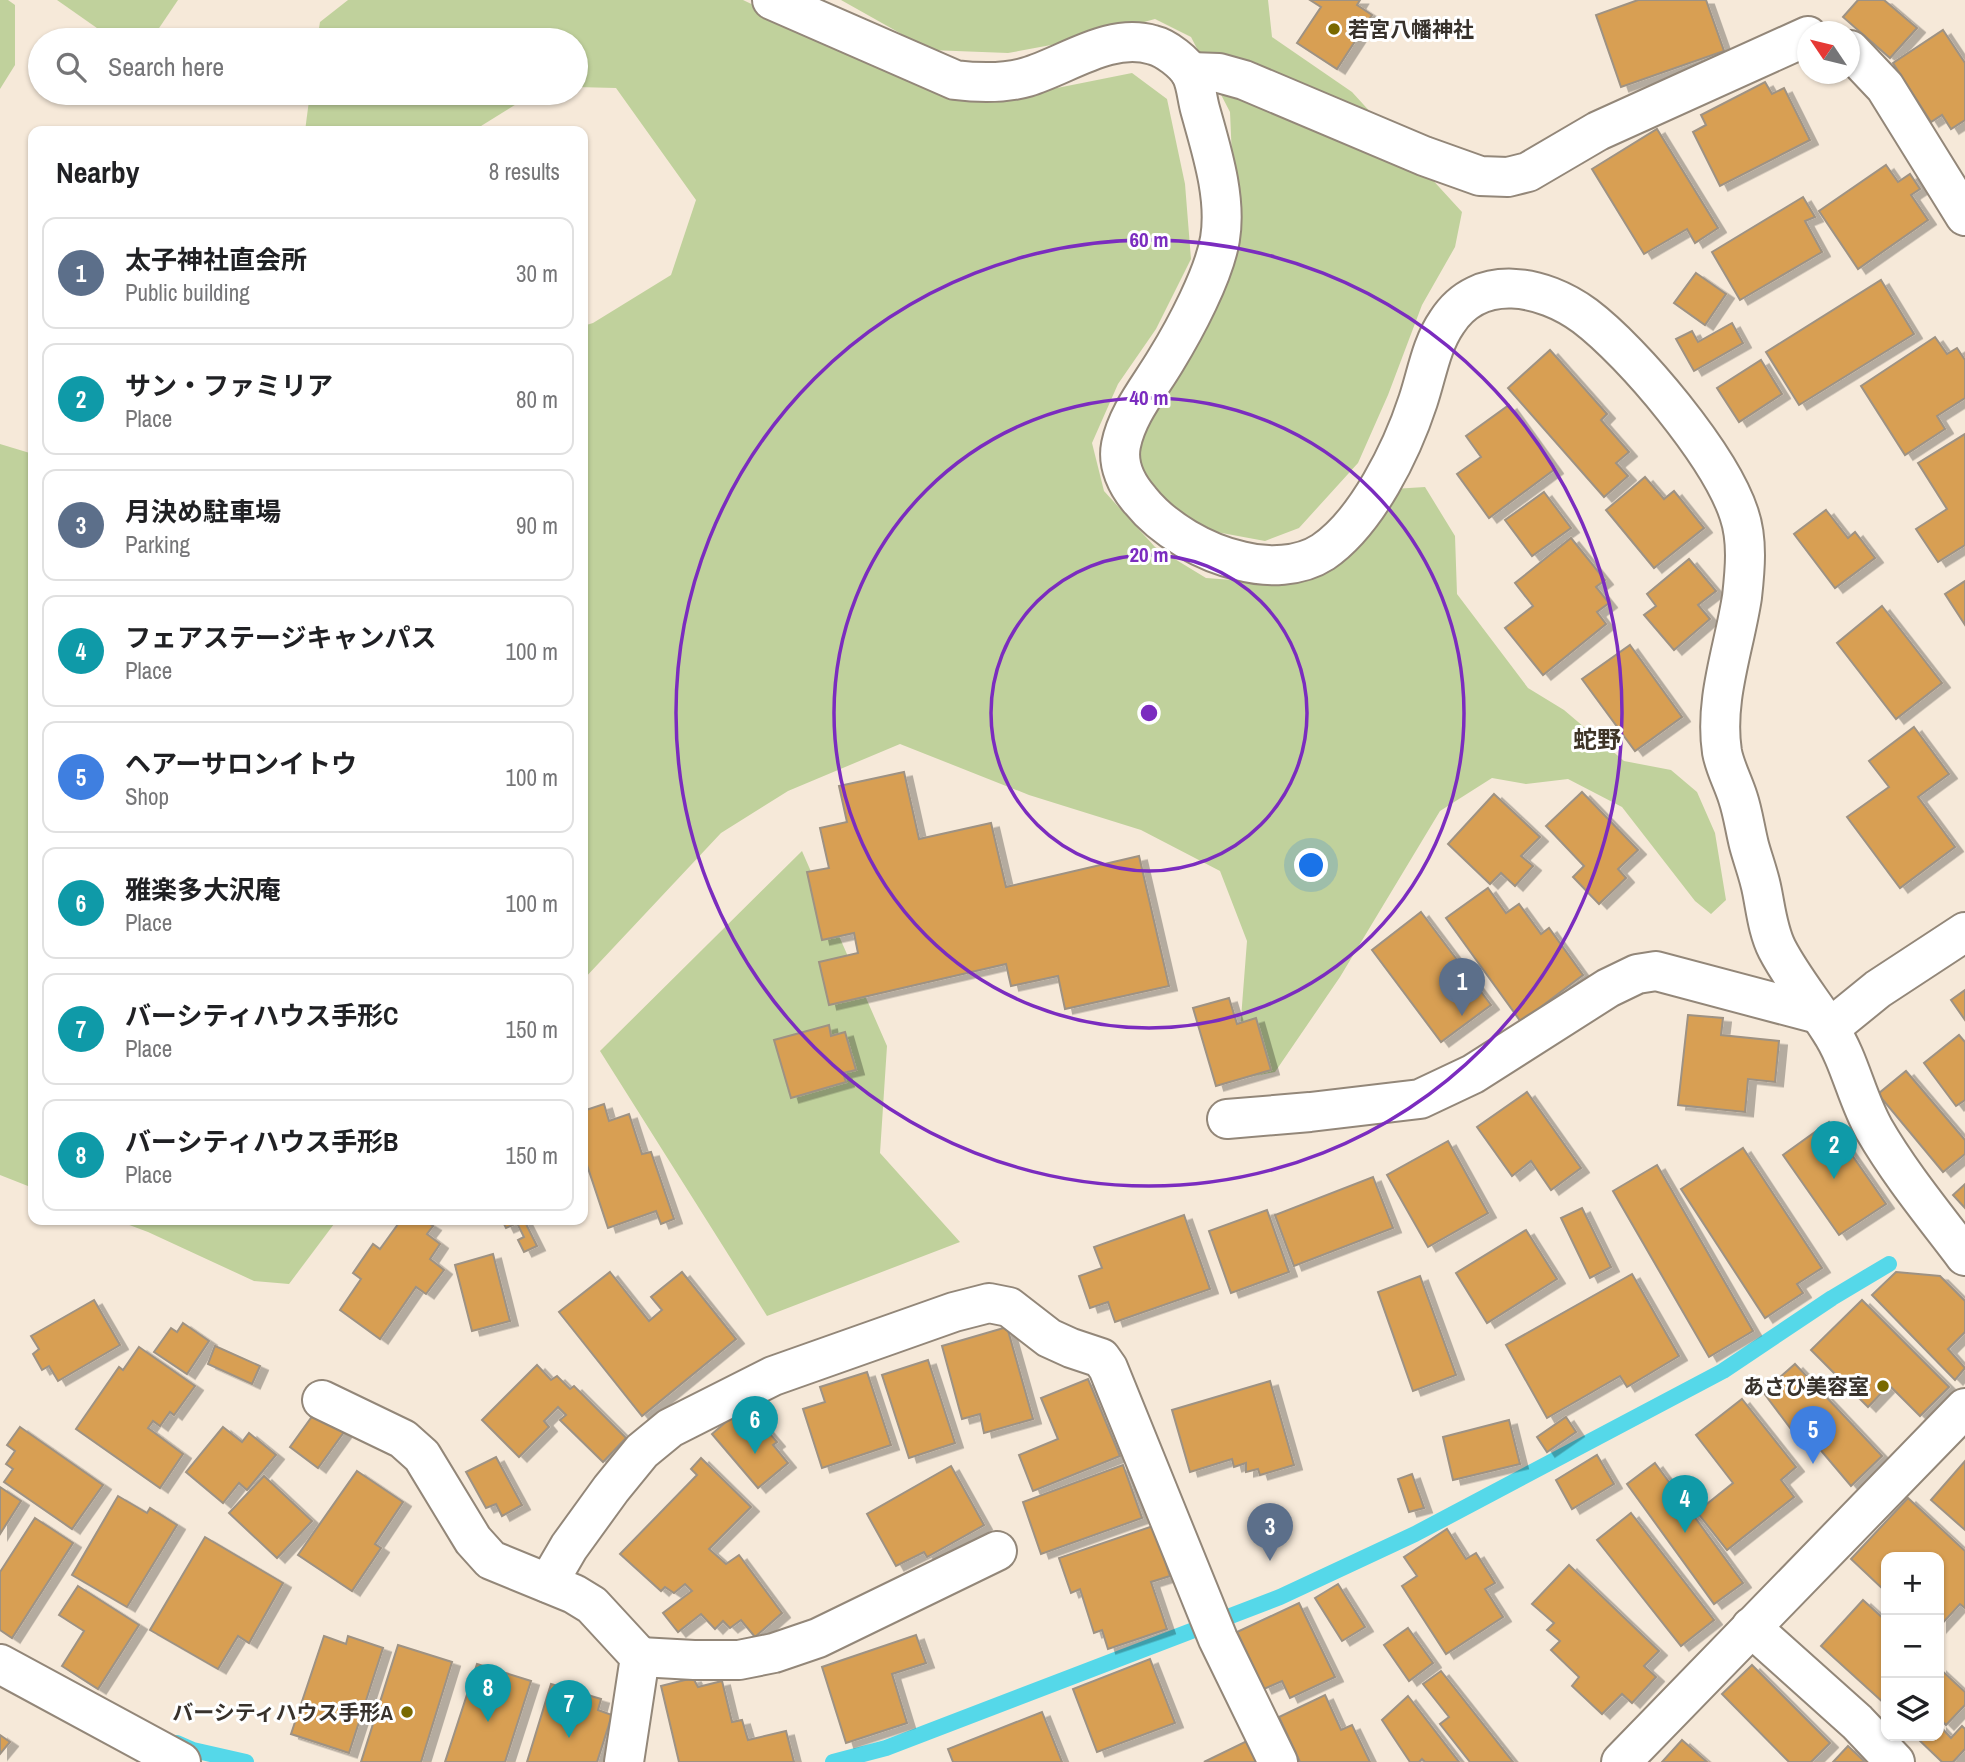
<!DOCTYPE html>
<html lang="en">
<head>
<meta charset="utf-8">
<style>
  :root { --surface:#fff; --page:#f6f6f6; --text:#202124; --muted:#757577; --line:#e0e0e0; --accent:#796900 }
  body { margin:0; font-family:"Archivo Narrow","Noto Sans JP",sans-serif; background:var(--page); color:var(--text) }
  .controls { position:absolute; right:21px; bottom:21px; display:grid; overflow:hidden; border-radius:14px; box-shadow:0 2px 5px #0004 }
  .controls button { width:63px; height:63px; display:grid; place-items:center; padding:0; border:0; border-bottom:2px solid var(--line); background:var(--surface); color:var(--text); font:35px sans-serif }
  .compass { position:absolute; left:1797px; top:21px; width:63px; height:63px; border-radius:50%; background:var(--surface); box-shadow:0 2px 5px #0004; rotate:305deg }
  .you { position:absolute; left:1312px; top:866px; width:24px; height:24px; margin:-18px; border:5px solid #fff; border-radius:50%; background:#1a73e8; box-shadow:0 0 0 10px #1a73e833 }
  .badge { display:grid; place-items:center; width:46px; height:46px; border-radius:50%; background:var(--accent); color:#fff; font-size:23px; font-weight:700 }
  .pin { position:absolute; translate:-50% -58px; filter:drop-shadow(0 2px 4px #0008) }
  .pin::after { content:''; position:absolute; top:37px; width:24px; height:21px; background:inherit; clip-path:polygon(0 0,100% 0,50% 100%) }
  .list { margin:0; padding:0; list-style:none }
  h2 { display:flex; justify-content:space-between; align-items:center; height:91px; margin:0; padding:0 28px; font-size:30px }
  h2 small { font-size:23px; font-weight:400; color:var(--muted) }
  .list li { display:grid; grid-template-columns:46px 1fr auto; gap:21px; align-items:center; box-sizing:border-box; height:112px; margin:0 14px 14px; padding:0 14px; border:2px solid var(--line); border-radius:14px }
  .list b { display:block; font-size:26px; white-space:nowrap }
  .list p { margin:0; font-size:23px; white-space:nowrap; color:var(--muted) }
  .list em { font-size:23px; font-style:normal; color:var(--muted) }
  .icon { flex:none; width:38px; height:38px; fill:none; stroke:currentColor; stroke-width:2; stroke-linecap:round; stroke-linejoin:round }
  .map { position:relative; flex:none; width:1965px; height:1762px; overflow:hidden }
  .search { position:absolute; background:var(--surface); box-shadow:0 2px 5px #0004; left:28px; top:28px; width:560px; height:77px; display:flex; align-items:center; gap:18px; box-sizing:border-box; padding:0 24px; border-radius:38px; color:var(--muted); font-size:26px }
  .panel { position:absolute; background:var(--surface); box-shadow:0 2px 5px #0004; left:28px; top:126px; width:560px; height:1099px; border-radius:14px }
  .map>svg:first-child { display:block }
  .green { fill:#c0d19c }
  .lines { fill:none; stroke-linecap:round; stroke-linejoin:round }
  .stream { stroke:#55d8e9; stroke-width:16 }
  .building { fill:#d89f53; stroke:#9e9283; stroke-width:2; filter:url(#shadow) }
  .minor-casing { stroke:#938779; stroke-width:42 }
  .minor { stroke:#fff; stroke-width:38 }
  .ring { fill:none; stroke:#7b2cbf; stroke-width:3.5 }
  .poi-dot { fill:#796900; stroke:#fff; stroke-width:2.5 }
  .labels { text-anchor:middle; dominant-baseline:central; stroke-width:6; stroke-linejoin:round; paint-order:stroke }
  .poi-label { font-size:21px; font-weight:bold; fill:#38322c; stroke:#fff; text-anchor:end }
  .quarter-label { font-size:24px; font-weight:bold; fill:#3e3427; stroke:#fff }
  .centre { fill:#7b2cbf; stroke:#fff; stroke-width:3.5 }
  .ring-label { font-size:21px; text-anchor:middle; font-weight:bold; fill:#7b2cbf; stroke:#fff; stroke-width:6; stroke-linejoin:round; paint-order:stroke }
</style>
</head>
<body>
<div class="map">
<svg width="1965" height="1762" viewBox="0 0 1965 1762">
  <defs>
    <filter id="shadow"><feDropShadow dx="8" dy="4.5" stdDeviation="0" flood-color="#0004"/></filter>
  </defs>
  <rect width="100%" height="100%" fill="#f6e9d9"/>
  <!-- green -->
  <g class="green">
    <path d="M0 0H8L15 5V65L0 89Z"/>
    <path d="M57 0H178L151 40H114Z"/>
    <path d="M348 0H743L940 94 1022 95 1132 73 1167 99 1185 184 1191 259 1156 329 1118 384 1092 443 1104 491 1155 547 1206 578 1287 584 1353 551 1393 489 1425 487 1455 536 1457 594 1528 688 1564 710 1624 761 1671 770 1697 792 1715 833 1726 900 1711 914 1695 901 1622 807 1568 779 1526 784 1492 778 1440 811 1340 977 1275 1072 1249 1077 1238 1057 1247 941 1220 871 1141 830 1029 795 900 744 788 791 721 833 583 980V326L593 323 671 275 696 200 616 88 576 87V40H317L320 22Z"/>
    <path d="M841 0H1268L1272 37 1352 92 1462 212 1455 247 1422 305 1388 395 1358 463 1299 528 1265 541 1211 531 1156 500 1137 458 1155 403 1236 250 1230 112 1191 37 1155 19 1078 40 1008 53 930 50Z"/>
    <path d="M310 93H534L473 131H305Z"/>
    <path d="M0 444 33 454V1188L0 1175Z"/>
    <path d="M802 851 887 1046 880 1153 960 1242 767 1316 600 1051Z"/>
    <path d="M116 1220H223L226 1222 229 1220H337L289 1284 254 1281 148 1232Z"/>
  </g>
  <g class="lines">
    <!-- stream -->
    <g class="stream">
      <path d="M177 1743 193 1750 246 1762"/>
      <path d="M833 1762 886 1748 1280 1597 1415 1534 1723 1371 1832 1298 1889 1264"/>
    </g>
  </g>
  <!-- building -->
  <g class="building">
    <path d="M1310 0H1360L1357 5 1372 15 1337 69 1297 43 1321 7Z"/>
    <path d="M1638 0H1706L1724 51 1621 87 1596 15Z"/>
    <path d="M1858 0H1884L1917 28 1890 58 1843 17Z"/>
    <path d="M1943 30 1965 63V120L1951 129 1942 115 1931 122 1893 63Z"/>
    <path d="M1765 82 1772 94 1784 88 1810 140 1720 186 1693 132 1706 125 1701 115Z"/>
    <path d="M1657 129 1718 228 1695 243 1687 229 1644 254 1592 169Z"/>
    <path d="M1886 165 1898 182 1910 174 1920 189 1911 195 1928 220 1858 269 1819 211Z"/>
    <path d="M1803 197 1815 217 1805 221 1822 252 1740 300 1712 252Z"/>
    <path d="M1696 273 1726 294 1705 325 1674 303Z"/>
    <path d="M1881 280 1914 334 1799 405 1766 352Z"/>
    <path d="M1732 323 1743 343 1694 371 1676 339 1692 331 1698 342Z"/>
    <path d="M1935 337 1947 354 1957 348 1965 360V398L1937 416 1945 429 1905 455 1861 386Z"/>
    <path d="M1550 350 1607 414 1601 420 1629 452 1616 463 1628 476 1604 497 1508 388Z"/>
    <path d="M1761 360 1782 394 1739 422 1717 388Z"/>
    <path d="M1509 405 1555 469 1489 518 1457 474 1481 457 1466 436Z"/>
    <path d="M1965 434V545L1938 562 1916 529 1947 509 1918 463Z"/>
    <path d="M1645 477 1664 499 1674 491 1704 528 1654 568 1606 510Z"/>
    <path d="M1544 492 1571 528 1532 556 1505 520Z"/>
    <path d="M1826 510 1848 538 1855 532 1875 558 1835 588 1794 534Z"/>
    <path d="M1571 538 1605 580 1596 587 1609 603 1597 612 1606 624 1543 675 1505 628 1533 606 1515 583Z"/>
    <path d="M1689 559 1716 591 1698 605 1710 619 1674 650 1644 615 1656 606 1647 594Z"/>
    <path d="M1965 581V625L1945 594Z"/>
    <path d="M1882 606 1942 683 1896 719 1837 643Z"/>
    <path d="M1630 645 1682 717 1635 751 1582 679Z"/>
    <path d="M1914 727 1949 774 1918 797 1955 847 1900 888 1847 817 1889 787 1869 761Z"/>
    <path d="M904 772 919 839 991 823 1006 887 1139 856 1169 986 1065 1009 1058 976 1011 986 1006 964 829 1005 819 962 858 953 854 933 822 940 807 872 829 868 820 828 847 822 839 786Z"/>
    <path d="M1582 792 1638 850 1618 869 1626 878 1599 904 1573 877 1584 866 1546 826Z"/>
    <path d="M1494 794 1540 837 1521 856 1533 866 1515 886 1501 873 1490 884 1448 844Z"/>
    <path d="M1488 888 1506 913 1519 904 1541 934 1549 928 1583 975 1521 1022 1446 918Z"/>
    <path d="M1421 912 1491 1005 1441 1042 1372 950Z"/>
    <path d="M1965 990V1020L1951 1000Z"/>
    <path d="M1229 998 1237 1024 1256 1018 1271 1070 1216 1086 1193 1008Z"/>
    <path d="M1688 1015 1723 1018 1721 1035 1779 1041 1775 1082 1748 1079 1745 1112 1678 1105Z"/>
    <path d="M829 1025 831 1036 845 1032 856 1070 843 1073 846 1082 791 1098 774 1040Z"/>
    <path d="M1959 1035 1965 1042V1100L1956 1106 1924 1063Z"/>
    <path d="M1906 1071 1965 1140V1154L1943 1172 1878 1094Z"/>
    <path d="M1527 1092 1581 1168 1551 1190 1531 1161 1512 1176 1477 1127Z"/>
    <path d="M604 1104 609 1121 629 1114 642 1154 651 1152 674 1219 661 1224 656 1211 608 1228 583 1153V1111Z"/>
    <path d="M1829 1122 1886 1204 1839 1235 1783 1155Z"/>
    <path d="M1448 1141 1488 1213 1428 1247 1387 1175Z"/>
    <path d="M1743 1148 1822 1268 1797 1284 1803 1293 1765 1318 1681 1189Z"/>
    <path d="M1657 1165 1753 1331 1709 1357 1613 1191Z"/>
    <path d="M1373 1177 1393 1228 1294 1266 1275 1215Z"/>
    <path d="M1965 1184V1208L1953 1195Z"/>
    <path d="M1582 1208 1611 1267 1590 1278 1561 1218Z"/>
    <path d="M1267 1210 1289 1272 1231 1293 1209 1231Z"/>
    <path d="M1184 1215 1210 1289 1115 1322 1108 1302 1090 1308 1079 1276 1102 1268 1094 1247Z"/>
    <path d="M401 1220H423L433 1226 427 1234 440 1244 430 1259 444 1270 426 1294 416 1287 380 1339 340 1310 361 1279 353 1273 373 1244 380 1249Z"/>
    <path d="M502 1220H524L537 1246 524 1252 518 1240 524 1237 517 1223 506 1228Z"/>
    <path d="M1526 1230 1557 1279 1487 1323 1456 1273Z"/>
    <path d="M493 1254 510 1321 472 1331 455 1265Z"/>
    <path d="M610 1272 649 1321 662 1310 651 1297 682 1272 736 1339 642 1416 559 1312Z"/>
    <path d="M1896 1272 1940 1276 1965 1301V1332L1948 1349 1965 1368 1955 1380 1872 1295Z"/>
    <path d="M1632 1274 1679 1356 1627 1387 1620 1376 1547 1418 1506 1345Z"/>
    <path d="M1420 1276 1456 1375 1413 1391 1378 1292Z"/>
    <path d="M94 1300 120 1345 58 1381 49 1366 42 1370 33 1354 39 1349 31 1336Z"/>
    <path d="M1862 1300 1949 1387 1920 1416 1889 1385 1868 1407 1811 1350Z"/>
    <path d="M183 1323 209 1341 187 1374 154 1352 171 1328 177 1332Z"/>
    <path d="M1007 1327 1033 1419 984 1433 980 1414 962 1419 942 1346Z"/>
    <path d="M215 1346 260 1366 252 1384 208 1364Z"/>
    <path d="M139 1347 195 1386 174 1415 170 1412 160 1426 153 1421 148 1428 183 1454 160 1488 76 1429 119 1367 123 1370Z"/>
    <path d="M928 1360 955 1443 909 1458 882 1375Z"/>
    <path d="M1795 1364 1882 1456 1851 1486 1813 1441 1803 1445 1763 1392Z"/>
    <path d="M537 1365 551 1380 557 1376 570 1389 574 1386 626 1438 603 1462 560 1420 566 1415 558 1407 544 1421 549 1427 519 1457 482 1420Z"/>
    <path d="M867 1372 891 1445 822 1468 803 1409 825 1402 820 1387Z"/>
    <path d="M1088 1379 1120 1456 1033 1491 1019 1455 1058 1439 1041 1398Z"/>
    <path d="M1270 1381 1294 1465 1260 1475 1258 1469 1246 1472V1463L1234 1467 1232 1459 1190 1472 1172 1410Z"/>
    <path d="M1742 1399 1796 1467 1781 1480 1794 1497 1727 1550 1697 1512 1733 1483 1696 1435Z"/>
    <path d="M316 1411 344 1432 318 1468 290 1447Z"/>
    <path d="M734 1415 742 1425 754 1415 777 1442 773 1445 788 1463 758 1488 712 1434Z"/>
    <path d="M1566 1417 1576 1432 1547 1452 1537 1437Z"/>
    <path d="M1509 1420 1520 1464 1453 1480 1443 1437Z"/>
    <path d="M20 1427 103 1485 72 1529 4 1482 13 1469 6 1464 15 1451 7 1445Z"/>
    <path d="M223 1427 242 1442 249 1433 276 1455 247 1490 239 1483 223 1503 186 1472Z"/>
    <path d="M1597 1455 1614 1484 1572 1509 1556 1480Z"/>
    <path d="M496 1457 522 1505 502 1516 496 1504 486 1508 466 1472Z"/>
    <path d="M701 1458 751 1507 709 1549 726 1564 739 1555 782 1613 755 1637 741 1620 730 1628 723 1621 715 1629 701 1614 678 1632 663 1613 692 1591 685 1584 674 1593 665 1587 661 1591 620 1554 697 1475 691 1469Z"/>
    <path d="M1965 1461V1530L1931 1500Z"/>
    <path d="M1655 1463 1743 1583 1714 1604 1627 1484Z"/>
    <path d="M1123 1465 1142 1518 1041 1554 1023 1502Z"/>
    <path d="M951 1466 984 1525 927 1557 924 1552 896 1566 867 1514Z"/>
    <path d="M357 1471 403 1502 375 1544 381 1548 352 1591 298 1555Z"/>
    <path d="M1412 1474 1424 1508 1409 1512 1398 1479Z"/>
    <path d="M264 1476 312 1521 277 1558 229 1513Z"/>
    <path d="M0 1487 21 1501 0 1534Z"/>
    <path d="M118 1496 147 1513 150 1508 177 1525 127 1607 72 1575Z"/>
    <path d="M1908 1498 1965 1551V1608L1960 1604 1939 1627V1557H1886V1592L1851 1559Z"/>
    <path d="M1631 1513 1714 1620 1681 1646 1597 1540Z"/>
    <path d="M35 1518 73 1543 12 1638 0 1630V1572Z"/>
    <path d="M1153 1526 1170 1576 1151 1582 1167 1629 1108 1649 1102 1630 1094 1633 1080 1589 1071 1593 1059 1558Z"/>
    <path d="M1447 1529 1466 1559 1476 1553 1495 1583 1485 1589 1503 1617 1446 1654 1402 1586 1417 1576 1404 1557Z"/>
    <path d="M205 1537 283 1583 249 1643 238 1636 218 1669 150 1630Z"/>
    <path d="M1569 1565 1659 1651 1644 1666 1656 1677 1632 1703 1622 1694 1602 1714 1572 1686 1579 1677 1551 1650 1560 1641 1547 1630 1554 1623 1532 1604Z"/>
    <path d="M1338 1584 1365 1627 1342 1641 1315 1598Z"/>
    <path d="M78 1586 139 1625 98 1689 62 1666 84 1631 59 1615Z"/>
    <path d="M1863 1600 1886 1621V1705L1821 1646Z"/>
    <path d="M1299 1603 1335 1677 1290 1698 1282 1681 1264 1689 1237 1632Z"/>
    <path d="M1408 1628 1433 1663 1409 1681 1384 1645Z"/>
    <path d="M916 1635 926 1663 892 1674 907 1723 846 1743 822 1667Z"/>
    <path d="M324 1636 346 1644 348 1636 383 1648 349 1753 291 1734Z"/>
    <path d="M398 1645 452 1662 421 1762H361Z"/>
    <path d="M1150 1659 1175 1723 1097 1752 1073 1689Z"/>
    <path d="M477 1664 531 1681 505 1762H445Z"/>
    <path d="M1752 1665 1830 1743 1811 1762H1789L1722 1694Z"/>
    <path d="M1939 1668 1965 1692V1705L1946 1725 1939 1718Z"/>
    <path d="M1441 1671 1513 1762H1470L1440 1724 1449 1717 1423 1684Z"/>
    <path d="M693 1678 698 1687 722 1681 732 1722 742 1720 748 1740 786 1731 794 1762H679L661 1686Z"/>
    <path d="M551 1684 601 1699 598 1710 612 1715 597 1762H527Z"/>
    <path d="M1325 1695 1341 1730 1352 1725 1370 1762H1300L1279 1717Z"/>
    <path d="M1408 1696 1459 1762H1425L1422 1759 1419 1762H1410L1382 1720Z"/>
    <path d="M1042 1712 1062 1762H953L948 1749Z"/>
    <path d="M1939 1725 1951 1738 1962 1726 1965 1729V1749L1953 1762H1942L1917 1738 1919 1736H1939Z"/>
    <path d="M0 1735 10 1742 0 1754Z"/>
    <path d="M1251 1739 1262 1762H1204Z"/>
    <path d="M1682 1740 1707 1762H1662Z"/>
    <path d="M1848 1746 1865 1762H1833Z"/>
  </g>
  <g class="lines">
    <defs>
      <g id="minor">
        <path d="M772 0 955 80C979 83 1003 84 1027 77 1067 65 1110 32 1153 45 1166 48 1185 63 1191 74 1196 83 1197 98 1200 109 1211 149 1227 197 1220 239 1214 275 1185 329 1166 360 1150 387 1127 414 1121 445 1117 465 1127 485 1140 500 1164 530 1205 553 1241 561 1267 568 1300 567 1323 552 1367 522 1402 450 1418 401 1427 374 1431 345 1447 322 1479 272 1543 285 1585 316 1634 353 1720 456 1739 514 1748 540 1745 570 1742 597 1734 649 1714 700 1722 752 1725 768 1733 782 1738 798 1743 813 1745 829 1749 845 1753 860 1759 875 1762 891 1766 911 1768 931 1777 949 1792 978 1813 1003 1830 1030 1850 1060 1856 1097 1874 1129 1900 1174 1934 1215 1965 1256"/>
        <path d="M1850 50 1885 87 1965 216"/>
        <path d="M1190 72 1219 73 1244 80 1424 156 1480 176 1508 177 1528 172 1598 131 1808 36"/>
        <path d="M1830 1028 1878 989 1965 932"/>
        <path d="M1227 1119 1310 1112 1420 1099 1473 1074 1608 988 1637 974 1656 971 1818 1014"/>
        <path d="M322 1400 403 1439 422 1456 473 1540 491 1560 574 1594 592 1605 640 1657 624 1762"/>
        <path d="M548 1583 569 1547 611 1489 642 1451 670 1428 773 1376 954 1312 989 1303 1009 1307 1049 1338 1071 1348 1101 1358 1108 1368 1218 1639 1278 1762"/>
        <path d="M1751 1627 1857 1722 1895 1762"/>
        <path d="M640 1657 694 1660H739L774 1653 818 1638 997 1551"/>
        <path d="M0 1664 181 1762"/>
        <path d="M1621 1762 1965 1408"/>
      </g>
    </defs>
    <!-- minor casing -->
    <use href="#minor" class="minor-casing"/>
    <!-- minor -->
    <use href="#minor" class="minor"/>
  </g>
  <!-- distance rings -->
  <g class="ring">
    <circle cx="1149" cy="713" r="158"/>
    <circle cx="1149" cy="713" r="315"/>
    <circle cx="1149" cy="713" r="473"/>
  </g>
  <!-- markers -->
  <g class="poi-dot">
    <circle cx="1334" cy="29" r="7"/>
    <circle cx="1883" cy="1386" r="7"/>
    <circle cx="407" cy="1712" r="7"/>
  </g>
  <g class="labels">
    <!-- poi labels -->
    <g class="poi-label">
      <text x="1348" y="29" text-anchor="start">若宮八幡神社</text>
      <text x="1869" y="1386">あさひ美容室</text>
      <text x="393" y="1712">バーシティハウス手形A</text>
    </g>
    <!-- quarter labels -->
    <g class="quarter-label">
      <text x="1597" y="739">蛇野</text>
    </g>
  </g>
  <circle cx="1149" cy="713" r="10" class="centre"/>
  <g class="ring-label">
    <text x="1149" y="247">60 m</text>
    <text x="1149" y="405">40 m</text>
    <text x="1149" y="562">20 m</text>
  </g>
</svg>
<div class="controls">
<button>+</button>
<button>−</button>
<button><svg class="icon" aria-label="layers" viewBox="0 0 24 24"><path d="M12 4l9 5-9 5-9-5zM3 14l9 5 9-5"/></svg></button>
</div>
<svg class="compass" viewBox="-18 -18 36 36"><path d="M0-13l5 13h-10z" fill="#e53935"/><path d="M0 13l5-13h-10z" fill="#757577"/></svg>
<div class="you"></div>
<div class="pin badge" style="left:1462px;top:1016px;background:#5c6f8a">1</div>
<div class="pin badge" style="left:1834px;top:1179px;background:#0f9aa8">2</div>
<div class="pin badge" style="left:1270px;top:1561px;background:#5c6f8a">3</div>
<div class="pin badge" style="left:1685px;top:1533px;background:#0f9aa8">4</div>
<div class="pin badge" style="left:1813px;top:1464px;background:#3f7fe0">5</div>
<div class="pin badge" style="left:755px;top:1454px;background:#0f9aa8">6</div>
<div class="pin badge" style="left:569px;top:1738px;background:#0f9aa8">7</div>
<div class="pin badge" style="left:488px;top:1722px;background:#0f9aa8">8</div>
<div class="search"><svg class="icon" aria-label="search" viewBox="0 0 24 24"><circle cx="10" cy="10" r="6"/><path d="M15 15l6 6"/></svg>Search here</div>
<section class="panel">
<h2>Nearby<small>8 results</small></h2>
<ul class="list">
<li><span class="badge" style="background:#5c6f8a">1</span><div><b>太子神社直会所</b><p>Public building</p></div><em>30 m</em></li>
<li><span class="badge" style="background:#0f9aa8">2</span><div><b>サン・ファミリア</b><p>Place</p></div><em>80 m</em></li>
<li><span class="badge" style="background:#5c6f8a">3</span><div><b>月決め駐車場</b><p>Parking</p></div><em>90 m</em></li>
<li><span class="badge" style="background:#0f9aa8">4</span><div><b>フェアステージキャンパス</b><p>Place</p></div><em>100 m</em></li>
<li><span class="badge" style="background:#3f7fe0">5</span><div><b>ヘアーサロンイトウ</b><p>Shop</p></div><em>100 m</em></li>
<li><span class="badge" style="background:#0f9aa8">6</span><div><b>雅楽多大沢庵</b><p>Place</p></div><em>100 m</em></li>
<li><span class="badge" style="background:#0f9aa8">7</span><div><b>バーシティハウス手形C</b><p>Place</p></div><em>150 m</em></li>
<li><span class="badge" style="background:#0f9aa8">8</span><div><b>バーシティハウス手形B</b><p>Place</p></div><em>150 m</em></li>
</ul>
</section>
</div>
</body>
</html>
